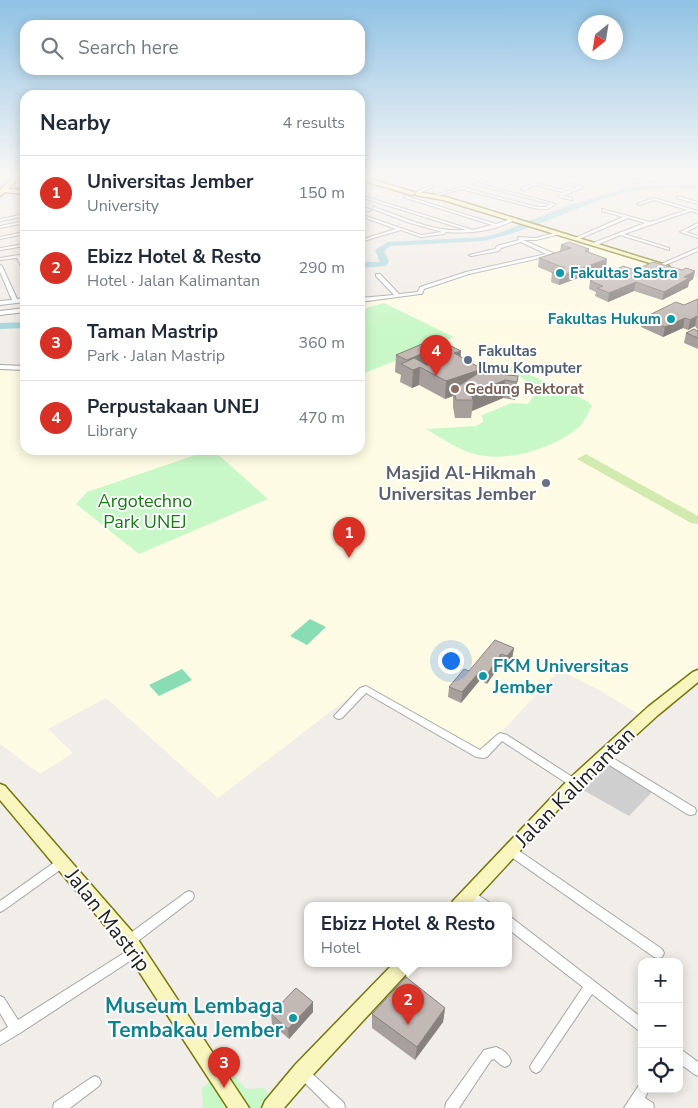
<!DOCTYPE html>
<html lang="en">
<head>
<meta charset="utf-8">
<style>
  :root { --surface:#fff; --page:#f2f2f3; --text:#1f2937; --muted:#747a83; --line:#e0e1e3; --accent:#d93025 }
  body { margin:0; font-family:"Nunito Sans",sans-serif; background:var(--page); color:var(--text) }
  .controls { position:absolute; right:15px; bottom:15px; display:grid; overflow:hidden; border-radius:10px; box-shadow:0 2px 12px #0003 }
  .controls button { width:45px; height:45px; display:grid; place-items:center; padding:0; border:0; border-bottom:1px solid var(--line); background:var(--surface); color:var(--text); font:25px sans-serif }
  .compass { position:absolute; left:578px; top:15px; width:45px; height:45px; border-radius:50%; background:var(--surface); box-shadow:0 2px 12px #0003; rotate:210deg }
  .you { position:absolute; left:450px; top:660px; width:18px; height:18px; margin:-12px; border:4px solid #fff; border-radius:50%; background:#1a73e8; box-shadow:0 0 0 8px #1a73e833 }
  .badge { display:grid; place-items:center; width:32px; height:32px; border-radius:50%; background:var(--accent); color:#fff; font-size:16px; font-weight:700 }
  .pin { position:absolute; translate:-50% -41px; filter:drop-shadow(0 1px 2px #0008) }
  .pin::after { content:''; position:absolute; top:26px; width:18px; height:15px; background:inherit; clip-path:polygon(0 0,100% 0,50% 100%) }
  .popup { position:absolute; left:304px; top:902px; width:208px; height:65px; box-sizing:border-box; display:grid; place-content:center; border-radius:10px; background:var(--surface); filter:drop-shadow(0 1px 4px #0005); font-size:16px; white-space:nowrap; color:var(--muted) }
  .popup b { font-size:19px; color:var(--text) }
  .popup::after { content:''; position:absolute; left:50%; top:100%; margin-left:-10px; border:10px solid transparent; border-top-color:var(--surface) }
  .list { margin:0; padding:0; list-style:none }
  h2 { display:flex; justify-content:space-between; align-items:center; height:65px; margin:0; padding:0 20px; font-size:21px }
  h2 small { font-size:16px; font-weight:400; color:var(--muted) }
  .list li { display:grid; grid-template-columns:32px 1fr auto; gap:15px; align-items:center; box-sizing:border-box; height:75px; padding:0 20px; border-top:1px solid var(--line) }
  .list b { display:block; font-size:19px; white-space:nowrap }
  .list p { margin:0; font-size:16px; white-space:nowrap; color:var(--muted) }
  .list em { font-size:16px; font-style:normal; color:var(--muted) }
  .icon { flex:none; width:28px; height:28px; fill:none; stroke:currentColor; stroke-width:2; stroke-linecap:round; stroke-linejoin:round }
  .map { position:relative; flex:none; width:698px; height:1108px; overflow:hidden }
  .search { position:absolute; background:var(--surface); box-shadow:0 2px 12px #0003; left:20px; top:20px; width:345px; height:55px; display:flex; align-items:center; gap:12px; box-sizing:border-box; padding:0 18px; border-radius:15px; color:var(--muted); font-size:19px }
  .panel { position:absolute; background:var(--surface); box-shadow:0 2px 12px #0003; left:20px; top:90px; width:345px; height:365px; border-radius:15px }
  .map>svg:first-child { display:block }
  .education { fill:#fefbe4 }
  .religious { fill:#cfcfcf }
  .grass { fill:#d2e9b0 }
  .park { fill:#c9f8c8 }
  .pitch { fill:#89ddb4 }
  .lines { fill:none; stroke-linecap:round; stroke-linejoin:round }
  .river { fill:#aad6dd; fill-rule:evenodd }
  .minor-casing { stroke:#a5a5a5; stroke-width:2 }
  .secondary-casing { stroke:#767709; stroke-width:3 }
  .minor { fill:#fff; fill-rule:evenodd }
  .secondary { fill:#f8f5bf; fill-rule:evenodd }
  .wall { fill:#a79f9b }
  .shaded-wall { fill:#88827e }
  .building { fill:#c2b9b4; stroke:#88827e }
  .culture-dot { fill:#0f9aa8; stroke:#fff; stroke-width:2 }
  .service-dot { fill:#5c6f8a; stroke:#fff; stroke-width:2 }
  .education-dot { fill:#8d6e63; stroke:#fff; stroke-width:2 }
  .worship-dot { fill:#6b7280; stroke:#fff; stroke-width:2 }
  .labels { text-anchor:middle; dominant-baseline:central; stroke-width:4; stroke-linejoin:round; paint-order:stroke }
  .far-culture-label { font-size:15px; font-weight:bold; fill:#0d838f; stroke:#fff; text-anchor:start }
  .far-service-label { font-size:15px; font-weight:bold; fill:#4e5e75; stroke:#fff; text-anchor:start }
  .far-education-label { font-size:15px; font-weight:bold; fill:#785e54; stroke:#fff; text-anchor:start }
  .worship-label { font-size:18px; font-weight:bold; fill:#5b616d; stroke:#fff; text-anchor:end }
  .park-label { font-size:18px; fill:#127e10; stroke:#fff }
  .culture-label { font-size:18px; font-weight:bold; fill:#0d838f; stroke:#fff; text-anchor:start }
  .near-street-label { font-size:21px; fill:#212121; stroke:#fff }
  .near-culture-label { font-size:21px; font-weight:bold; fill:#0d838f; stroke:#fff; text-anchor:end }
</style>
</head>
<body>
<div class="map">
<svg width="698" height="1108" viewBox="0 0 698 1108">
  <rect width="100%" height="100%" fill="#f1ede8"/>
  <!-- education -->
  <path class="education" d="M555 234 698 278V667L640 715 601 691 559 670 482 753 364 686 218 798 106 698 48 729 73 753 40 774 0 744V369H25V450H360V301L423 294 425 293 422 289 471 273 554 254 522 240Z"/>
  <!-- religious -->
  <path class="religious" d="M610 763 653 791 629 816 583 790Z"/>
  <!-- grass -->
  <path class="grass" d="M586 454 698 516V524L691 523 577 459Z"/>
  <!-- park -->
  <g class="park">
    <path d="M384 303 454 337 360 375V310Z"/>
    <path d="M513 367 587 401 592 406C588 412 585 421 580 426 556 448 507 463 475 454 458 450 442 438 426 429L476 426 483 422 482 415 511 403 528 404 535 394V386L507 369Z"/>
    <path d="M210 450H213L268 499 139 554 76 504 87 492Z"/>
    <path d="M227 1067 246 1089 264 1088 277 1108H203L202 1088Z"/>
  </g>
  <!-- pitch -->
  <g class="pitch">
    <path d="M310 619 326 627 307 645 290 636Z"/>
    <path d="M182 669 192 680 159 696 149 685Z"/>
  </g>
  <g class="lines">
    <!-- river -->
    <g class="river">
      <path d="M698 184V188C677 189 653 187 633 191 581 202 534 231 483 241L390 246 384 251 389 261 386 266 360 268V262H380L375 250 388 242 483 237 496 234 570 205 633 187Z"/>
      <path d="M25 322V328L0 329V323Z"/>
    </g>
    <defs>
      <g id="minor">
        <path d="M491 175H501L568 191 577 187 535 175H542L583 187 563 196 572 198V200H571L559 197V195L563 192 535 185 523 190 521 189 522 188 531 184 495 176 480 184 556 204 548 209H538L461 189 434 197 432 196 465 186 467 187 465 188 538 207H546L550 204 474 184Z"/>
        <path d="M604 175H611L592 180 590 179Z"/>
        <path d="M612 175H618L637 181 651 179 643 175H649L658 179 637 183Z"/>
        <path d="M691 175 698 176V178L692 176Z"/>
        <path d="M25 179V181L12 182 10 181Z"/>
        <path d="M430 186 433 187 417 194 414 193Z"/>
        <path d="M360 195 473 230 492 225 403 197 406 196 496 224 514 218 516 219C496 231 469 234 446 232L444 234 421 237 401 230 360 242V240L396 229 360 216V214L421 235 442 232 410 223 373 209V207H374C404 217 433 233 466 230L360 197Z"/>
        <path d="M677 196 698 202V204L677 198Z"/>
        <path d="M654 198 698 211V213L691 211 624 234 669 248V250L620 235 597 245H593V243L645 223 628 218 579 239 575 238 623 217 602 211V209L650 222 687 210 654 200 639 205 637 204Z"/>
        <path d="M360 207 370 209 371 210 369 211 360 209Z"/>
        <path d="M20 215 22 216 21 217 0 221V219Z"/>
        <path d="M24 221 25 223 0 228V226Z"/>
        <path d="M698 223V226L686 232 698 236V238L680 232Z"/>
        <path d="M25 232V234L0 239V237Z"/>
        <path d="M558 232H560V234L536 240H523L553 253V255L469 274 424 289 422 294H420L360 302V298L394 295 376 276V274H380L399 294 418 292 420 287 466 272 546 254 521 242 501 248 499 251 471 256 469 255 495 249 497 246 519 240 518 237 536 238Z"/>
        <path d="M25 244V246L0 250V248Z"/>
        <path d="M698 248V251L663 266 659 265Z"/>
        <path d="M25 254V256L21 257 25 265V271L23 270 17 258 0 260V258Z"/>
        <path d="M0 265 2 266 17 299 25 298V302L0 305V301L12 300 0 272Z"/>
        <path d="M25 308V312L0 315V311Z"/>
        <path d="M0 365 25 366V370L0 369Z"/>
        <path d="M366 686 480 750 497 735 500 733 507 735 577 780 579 783 577 786 574 787 571 786 502 741 487 757 484 758 476 757 366 693 342 718 339 719 336 718 334 716 336 714 360 688Z"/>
        <path d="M603 752 695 808 696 811 695 814 691 815 687 814 600 759 598 756 600 753Z"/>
        <path d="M511 847 515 848 662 949 664 953 662 957 658 958 654 957 507 854 506 851 507 848Z"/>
        <path d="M63 857 67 859 68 862 67 865 4 910 0 912V901L59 859Z"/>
        <path d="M471 890 490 903 491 906C480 906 472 906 466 895L467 892Z"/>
        <path d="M189 891 193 893 194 896 193 899 133 945 129 946 125 945 123 941 125 937 185 893Z"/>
        <path d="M508 917 512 918 642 1018V1032L638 1030 592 994 540 1071 536 1073 532 1071 530 1067 532 1063 583 987 508 929Z"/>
        <path d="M135 946 139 947 141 951 139 955 20 1033 0 1045V1032L8 1027 0 1013V996L4 998 18 1020Z"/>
        <path d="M496 1047C503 1050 509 1054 511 1061L509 1065 505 1067 501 1065 494 1059 491 1060 459 1108H445L446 1103 484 1050Z"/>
        <path d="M679 1049 683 1051 698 1062V1076L694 1074 679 1063Z"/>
        <path d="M303 1067 307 1069 344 1103 345 1108H330L299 1077 297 1073 299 1069Z"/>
        <path d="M95 1076 99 1078 101 1082 99 1086 70 1108H53L54 1103 91 1078Z"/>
        <path d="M642 1083V1089H649L645 1098 653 1103 654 1108H624L639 1085Z"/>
      </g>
      <g id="secondary">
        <path d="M15 175H21L8 189 25 190V194L5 192 0 196V190Z"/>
        <path d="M360 176 414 192 415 193 412 195 360 180Z"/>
        <path d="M418 192 446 197 669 266 663 267 443 200 416 195 415 194Z"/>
        <path d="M698 670V682L658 715 579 787 469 906H451L453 901 569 779 648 707 693 672Z"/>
        <path d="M0 784 5 786 135 935 249 1108H228L123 947 0 800Z"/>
        <path d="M393 964H413L410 970 309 1079 284 1108H262L265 1101 295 1065Z"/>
      </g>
    </defs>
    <!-- minor casing -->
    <use href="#minor" class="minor-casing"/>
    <!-- secondary casing -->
    <use href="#secondary" class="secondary-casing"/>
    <!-- minor -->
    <use href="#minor" class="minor"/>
    <!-- secondary -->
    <use href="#secondary" class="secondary"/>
  </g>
  <!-- wall -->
  <g class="wall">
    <path d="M561 245 589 249V252L606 268 559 285 551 282 552 273 538 267 539 258 560 251Z"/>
    <path d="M635 270H682L695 271 693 279 689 282 688 287 662 300 634 291 608 302 595 296 596 292 589 289 590 281Z"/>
    <path d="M698 299V330L695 326 688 330 683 328 663 337 641 327 643 318 684 305Z"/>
    <path d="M698 331V349L684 343 686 333Z"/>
    <path d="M440 348 460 357 482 369V371L489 373 518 376 515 400 503 398 472 411 471 418H455L453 407V396L445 399 419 385 412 388 400 382 401 375 395 372 396 355Z"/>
    <path d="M514 648 512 658 505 667 500 665 487 684 480 680 461 703 448 697 449 687 469 671Z"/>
    <path d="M445 1008 443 1022 415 1060 372 1028V1014Z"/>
    <path d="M313 1012 289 1039 272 1024 271 1014Z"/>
  </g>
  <!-- shaded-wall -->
  <g class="shaded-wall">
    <path d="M607 259 606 268 559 285 560 276Z"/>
    <path d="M695 271 693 279 689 282 688 287 662 300 664 292 684 277Z"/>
    <path d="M636 282 634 291 608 302 609 293Z"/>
    <path d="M697 316 695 326 688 330 690 320Z"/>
    <path d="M685 318 683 328 663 337 665 327Z"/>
    <path d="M440 346V352L436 350 435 365 420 367 419 385 412 388 413 370 407 367V360Z"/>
    <path d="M461 351 460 368 454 353Z"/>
    <path d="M482 369 480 387 454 389 453 396 445 399 446 381Z"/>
    <path d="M505 380 503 398 472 411 473 400 471 394Z"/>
    <path d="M514 648 512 658 505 667 507 656Z"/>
    <path d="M501 654 500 665 487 684 488 673Z"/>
    <path d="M481 670 480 680 461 703 462 692Z"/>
    <path d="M313 1002V1012L289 1039 288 1029Z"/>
    <path d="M445 1008 443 1022 415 1060 417 1047Z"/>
  </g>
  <!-- building -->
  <g class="building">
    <path d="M569 242 589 249 585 251 607 259 560 276 552 273 565 268 539 258 571 248 561 245Z"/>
    <path d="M653 262 682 270 686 268 695 271 684 277 689 278 664 292 636 282 609 293 597 288 603 286 590 281 623 266 635 270Z"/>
    <path d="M698 299V317L697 316 690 320 685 318 665 327 643 318 676 302 684 305Z"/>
    <path d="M694 329 698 331V338L686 333Z"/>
    <path d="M429 341 440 346 407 360 396 355Z"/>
    <path d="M449 345 461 351 454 353 482 369 446 381 420 367 413 370 401 364 414 358 427 365 448 356 436 350Z"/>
    <path d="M483 370 489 373 518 376 517 382 505 380 471 394 473 400H456L454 389Z"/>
    <path d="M495 640 514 648 507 656 501 654 488 673 481 670 462 692 449 687 464 669 469 671Z"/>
    <path d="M406 977 445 1008 417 1047 372 1014Z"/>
    <path d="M296 988 313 1002 288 1029 271 1014Z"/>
  </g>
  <!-- sky -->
  <linearGradient id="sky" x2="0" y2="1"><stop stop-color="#8fc2e4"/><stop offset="0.53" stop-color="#f9f7f5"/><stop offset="1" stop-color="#f9f7f5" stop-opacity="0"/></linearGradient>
  <rect width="698" height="330" fill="url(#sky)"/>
  <!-- markers -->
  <g class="culture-dot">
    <circle cx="560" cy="273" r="5"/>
    <circle cx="671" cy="319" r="5"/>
    <circle cx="483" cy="676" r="5"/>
    <circle cx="293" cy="1018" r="5"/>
  </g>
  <circle class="service-dot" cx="468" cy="360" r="5"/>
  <circle class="education-dot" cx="455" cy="389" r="5"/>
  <circle class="worship-dot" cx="546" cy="483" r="5"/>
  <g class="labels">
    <!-- far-culture labels -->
    <g class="far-culture-label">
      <text x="570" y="273">Fakultas Sastra</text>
      <text x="661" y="319" text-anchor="end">Fakultas Hukum</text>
    </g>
    <!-- far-service labels -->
    <g class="far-service-label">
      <text x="478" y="351">Fakultas<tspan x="478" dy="17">Ilmu Komputer</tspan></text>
    </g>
    <!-- far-education labels -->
    <g class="far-education-label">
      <text x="465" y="389">Gedung Rektorat</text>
    </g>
    <!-- worship labels -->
    <g class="worship-label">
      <text x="536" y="473">Masjid Al-Hikmah<tspan x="536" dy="21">Universitas Jember</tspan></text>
    </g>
    <!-- park labels -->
    <g class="park-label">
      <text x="145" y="501">Argotechno<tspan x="145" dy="21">Park UNEJ</tspan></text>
    </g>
    <!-- culture labels -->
    <g class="culture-label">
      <text x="493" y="666">FKM Universitas<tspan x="493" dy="21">Jember</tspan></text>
    </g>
    <!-- near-street labels -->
    <g class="near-street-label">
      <text transform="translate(575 787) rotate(-45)">Jalan Kalimantan</text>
      <text transform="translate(108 920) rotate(52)">Jalan Mastrip</text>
    </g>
    <!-- near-culture labels -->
    <g class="near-culture-label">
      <text x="283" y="1006">Museum Lembaga<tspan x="283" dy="24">Tembakau Jember</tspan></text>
    </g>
  </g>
</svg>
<div class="controls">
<button>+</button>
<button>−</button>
<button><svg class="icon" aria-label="locate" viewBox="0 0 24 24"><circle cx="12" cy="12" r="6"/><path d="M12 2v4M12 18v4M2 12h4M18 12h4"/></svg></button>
</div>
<svg class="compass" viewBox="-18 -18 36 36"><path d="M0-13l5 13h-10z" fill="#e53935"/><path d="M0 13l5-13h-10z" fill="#747a83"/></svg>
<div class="you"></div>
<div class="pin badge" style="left:349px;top:558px">1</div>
<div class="pin badge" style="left:408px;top:1025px">2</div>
<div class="popup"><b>Ebizz Hotel &amp; Resto</b>Hotel</div>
<div class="pin badge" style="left:224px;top:1088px">3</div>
<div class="pin badge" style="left:436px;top:376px">4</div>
<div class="search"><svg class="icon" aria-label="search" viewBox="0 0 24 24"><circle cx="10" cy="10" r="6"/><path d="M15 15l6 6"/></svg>Search here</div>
<section class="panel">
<h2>Nearby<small>4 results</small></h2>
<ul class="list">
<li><span class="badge">1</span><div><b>Universitas Jember</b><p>University</p></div><em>150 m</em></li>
<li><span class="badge">2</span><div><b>Ebizz Hotel &amp; Resto</b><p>Hotel · Jalan Kalimantan</p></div><em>290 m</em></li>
<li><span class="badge">3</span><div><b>Taman Mastrip</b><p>Park · Jalan Mastrip</p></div><em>360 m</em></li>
<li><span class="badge">4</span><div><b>Perpustakaan UNEJ</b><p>Library</p></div><em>470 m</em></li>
</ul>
</section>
</div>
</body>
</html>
